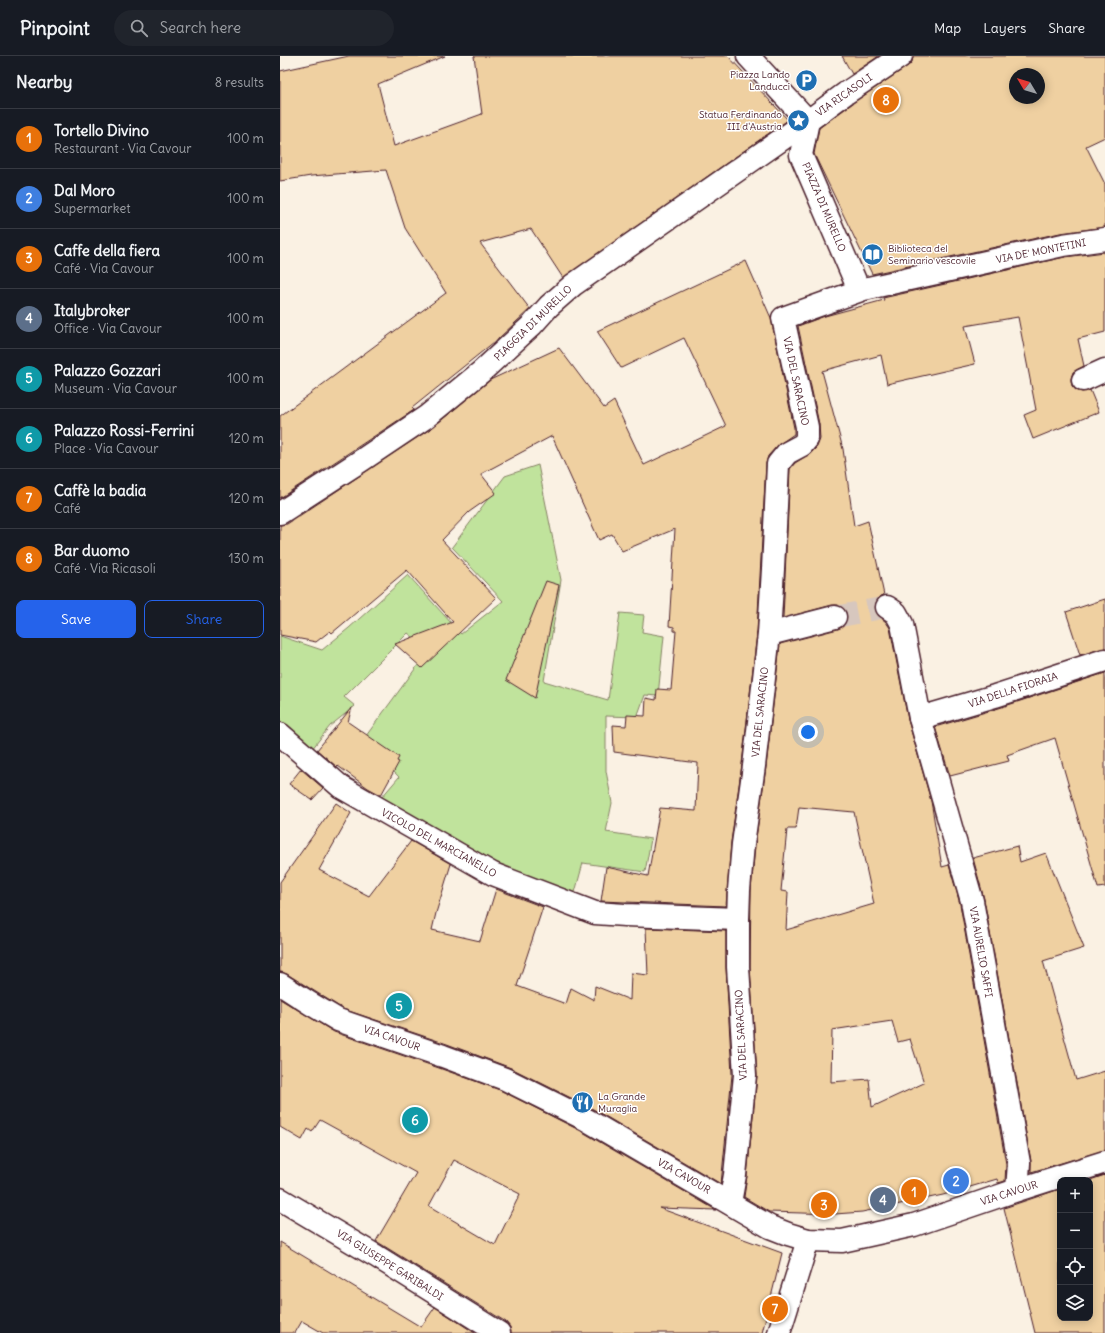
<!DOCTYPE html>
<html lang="en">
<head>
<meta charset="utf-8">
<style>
  :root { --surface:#171b24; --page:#20242c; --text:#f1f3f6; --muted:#9ea1a6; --line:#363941; --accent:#2563eb }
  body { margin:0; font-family:Delius,sans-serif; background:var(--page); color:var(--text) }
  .controls { position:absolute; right:12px; bottom:12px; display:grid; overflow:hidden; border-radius:8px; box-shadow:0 2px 10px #0003 }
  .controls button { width:36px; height:36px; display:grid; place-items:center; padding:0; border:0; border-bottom:1px solid var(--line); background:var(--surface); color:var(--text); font:20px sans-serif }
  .compass { position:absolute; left:729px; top:12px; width:36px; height:36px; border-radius:50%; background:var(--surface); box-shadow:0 2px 10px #0003; rotate:308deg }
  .you { position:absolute; left:528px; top:676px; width:14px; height:14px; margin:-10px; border:3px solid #fff; border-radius:50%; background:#1a73e8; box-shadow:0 0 0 6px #1a73e833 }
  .badge { display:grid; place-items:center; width:26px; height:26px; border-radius:50%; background:var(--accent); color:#fff; font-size:13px; font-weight:700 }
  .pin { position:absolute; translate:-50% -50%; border:2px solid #fff; box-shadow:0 1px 4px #0006 }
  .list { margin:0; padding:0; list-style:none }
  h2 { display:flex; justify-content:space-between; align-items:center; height:52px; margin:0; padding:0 16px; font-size:17px }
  h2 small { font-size:13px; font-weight:400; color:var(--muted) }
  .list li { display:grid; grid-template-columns:26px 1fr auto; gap:12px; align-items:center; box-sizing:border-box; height:60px; padding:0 16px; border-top:1px solid var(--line) }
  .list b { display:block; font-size:15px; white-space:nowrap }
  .list p { margin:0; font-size:13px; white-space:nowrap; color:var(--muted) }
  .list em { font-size:13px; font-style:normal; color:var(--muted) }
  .actions { display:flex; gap:8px; padding:12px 16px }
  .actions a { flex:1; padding:9px 0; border:1px solid var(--accent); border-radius:8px; text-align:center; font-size:14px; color:var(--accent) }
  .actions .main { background:var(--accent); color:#fff }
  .icon { flex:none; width:22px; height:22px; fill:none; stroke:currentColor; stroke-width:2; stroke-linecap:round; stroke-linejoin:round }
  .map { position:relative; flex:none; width:825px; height:1277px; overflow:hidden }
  header { display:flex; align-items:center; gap:24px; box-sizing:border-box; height:56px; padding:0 20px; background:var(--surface); border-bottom:1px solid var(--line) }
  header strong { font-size:19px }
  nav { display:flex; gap:22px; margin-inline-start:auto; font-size:14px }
  .search { width:280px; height:36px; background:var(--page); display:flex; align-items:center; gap:10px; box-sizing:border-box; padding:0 14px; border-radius:22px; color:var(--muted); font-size:15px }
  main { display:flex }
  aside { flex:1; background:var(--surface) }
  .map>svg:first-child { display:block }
  .green { fill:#c0e39c; stroke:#858164 }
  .building { fill:#efd0a1; stroke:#4a1f2b; fill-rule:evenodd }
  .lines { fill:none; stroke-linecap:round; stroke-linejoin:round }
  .street-tunnel { stroke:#d7c7be; stroke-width:22; stroke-dasharray:22 11; stroke-linecap:butt }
  .street-casing { stroke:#4a1f2b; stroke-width:25 }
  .street { stroke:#fff; stroke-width:22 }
  .labels { text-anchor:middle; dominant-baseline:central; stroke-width:3; stroke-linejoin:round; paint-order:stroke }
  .poi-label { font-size:10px; fill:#4a1f2b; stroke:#fff; text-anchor:end }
  .street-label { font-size:10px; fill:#4a1f2b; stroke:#fff }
</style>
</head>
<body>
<header>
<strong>Pinpoint</strong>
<div class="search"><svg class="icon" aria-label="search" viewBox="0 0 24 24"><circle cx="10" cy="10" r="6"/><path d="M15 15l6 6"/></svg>Search here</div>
<nav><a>Map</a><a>Layers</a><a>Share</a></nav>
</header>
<main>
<aside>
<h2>Nearby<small>8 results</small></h2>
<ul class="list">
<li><span class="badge" style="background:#e8710a">1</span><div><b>Tortello Divino</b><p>Restaurant · Via Cavour</p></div><em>100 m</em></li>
<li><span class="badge" style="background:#3f7fe0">2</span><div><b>Dal Moro</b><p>Supermarket</p></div><em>100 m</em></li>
<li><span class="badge" style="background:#e8710a">3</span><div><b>Caffe della fiera</b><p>Café · Via Cavour</p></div><em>100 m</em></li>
<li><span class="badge" style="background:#5c6f8a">4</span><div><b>Italybroker</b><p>Office · Via Cavour</p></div><em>100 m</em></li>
<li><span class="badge" style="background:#0f9aa8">5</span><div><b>Palazzo Gozzari</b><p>Museum · Via Cavour</p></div><em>100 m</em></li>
<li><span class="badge" style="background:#0f9aa8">6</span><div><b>Palazzo Rossi-Ferrini</b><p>Place · Via Cavour</p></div><em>120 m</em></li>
<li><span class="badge" style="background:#e8710a">7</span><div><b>Caffè la badia</b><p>Café</p></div><em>120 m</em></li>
<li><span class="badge" style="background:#e8710a">8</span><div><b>Bar duomo</b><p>Café · Via Ricasoli</p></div><em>130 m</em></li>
</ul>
<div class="actions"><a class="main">Save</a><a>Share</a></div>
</aside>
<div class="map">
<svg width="825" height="1277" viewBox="0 0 825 1277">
  <rect width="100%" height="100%" fill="#faf1e3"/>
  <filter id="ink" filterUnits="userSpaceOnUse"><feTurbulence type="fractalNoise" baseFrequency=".025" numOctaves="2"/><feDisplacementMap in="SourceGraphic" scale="8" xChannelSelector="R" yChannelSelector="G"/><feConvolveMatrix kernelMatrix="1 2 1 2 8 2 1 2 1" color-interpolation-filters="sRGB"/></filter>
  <g filter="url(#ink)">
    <!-- green -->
    <path class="green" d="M258 409 281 524 264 625 328 644 340 557 364 559 362 576 384 580 378 640 365 639 357 661 326 660V715L332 747 326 776 371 783 365 816 303 807 293 844 192 803 101 742 119 721 83 684 149 594 128 577 64 641 75 650 50 670 32 693 0 667V580L42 594 69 572 128 519 181 578 223 545 172 491 225 420Z"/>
    <!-- building -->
    <g class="building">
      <path d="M69 0H165L98 28 114 90 202 58 194 0H448L508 64 283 222 251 173 200 187 250 253 219 282 132 352 134 354 0 442V360L166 237 125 172 106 114 31 120 0 125V15Z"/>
      <path d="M562 0H599L572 18Z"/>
      <path d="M633 0H825V81L806 90 825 128V171L780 177 592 218 534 98 539 72 573 47 628 10 632 6ZM735 18H759V42H735Z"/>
      <path d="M825 196V276L798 283 804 310 793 316 791 323 792 330 796 334 802 336 810 334 819 356 753 383 744 359 756 354 738 261 685 270 695 308 607 328 601 299 542 315 563 393 574 470 588 465 604 539 601 540 596 544 595 550 596 556 600 561 606 566 610 572 628 664 651 745 662 811 669 809 680 848 726 1108 725 1125 718 1127 717 1123 663 1139 582 1156 555 1158 489 1156 464 1141 467 1120 477 1020 470 911 471 835 475 789 486 711 500 588 558 573 564 570 567 564V558L564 553 558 549H552L503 562 510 413 515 407 531 397 537 391 540 383 539 368 518 270 545 260 604 244 603 242 785 201ZM519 751 574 756 594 848 506 874 508 836 501 835 507 773H516ZM612 965 618 986 630 983 644 1027 592 1051 589 1023 551 1026 552 974Z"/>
      <path d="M466 205 491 262 514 372V378L498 389 488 400 486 407 477 577 462 708 451 786 446 850 321 845 326 811 368 820 380 752 416 755 418 707 334 696 333 669 346 670 347 659 365 660 366 642 376 644 377 633 391 634 396 575H394V571L389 570 395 473 342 495 332 478 319 484 272 380 201 418 216 437 189 456 162 484 216 542 142 612 115 588 173 566 127 514 52 577 50 575 36 586 0 579V469L7 468 153 371 210 324 279 292 324 352 334 345 364 409 446 370 404 282 341 312 317 275Z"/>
      <path d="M266 525 279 529 255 642 226 624Z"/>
      <path d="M825 543V592L800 599 786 556Z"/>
      <path d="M825 617V831L818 832 775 682 727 699 729 705 670 720 655 671 719 652Z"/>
      <path d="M72 651 68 666 119 701 117 705 119 706 101 739 88 732 58 710 57 711 37 694Z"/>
      <path d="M21 713 43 732 32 744 9 728Z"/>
      <path d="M56 747 71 757 39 814 89 840 131 785 171 808 156 857 152 874 200 885 216 833 263 851 237 930 286 948 291 932 314 944 315 930 350 944 351 917 368 919 366 872 446 875V912L452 1019 441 1128 313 1053 231 1012 167 988 63 953 7 918 0 916V826Z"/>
      <path d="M737 790 740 806 766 797 804 892 763 905 796 1024 825 1015V1094L751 1116V1105L704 843 693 802Z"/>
      <path d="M0 943 54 976 159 1012 220 1034 301 1075 436 1154 379 1152 502 1197 482 1277H231L230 1271 226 1266 96 1185 136 1117 40 1064 32 1076 28 1073 22 1084 0 1071ZM174 1104 240 1138 215 1189 149 1150Z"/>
      <path d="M825 1119V1277H755L724 1152 780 1133V1262H810V1124Z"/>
      <path d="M0 1186 141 1271 155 1251 195 1277H43L22 1265 15 1277H0Z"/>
    </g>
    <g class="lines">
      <!-- street-tunnel -->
      <path class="street-tunnel" d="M555 561 607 551"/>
      <defs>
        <g id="street">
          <path d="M468 0 528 65"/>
          <path d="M528 65 521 99 579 234"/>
          <path d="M803 324 825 314"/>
          <path d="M0 457 82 404 146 361 201 316 252 269 269 250 293 229 528 65 566 37 621 0"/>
          <path d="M607 551 616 557 622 568 640 662 692 845 739 1107 737 1134"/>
          <path d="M489 578 555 561"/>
          <path d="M640 662 715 640 825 604"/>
          <path d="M0 678 61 731 213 818 315 857 345 859 458 863"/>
          <path d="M0 928 31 948 58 964 163 1000 225 1023 307 1064 490 1171 508 1178 528 1184 562 1185 634 1169 737 1134 825 1106"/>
          <path d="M0 1143 96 1200 219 1277"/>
          <path d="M450 1147 455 1119 465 1019 458 911V863L459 834 463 788 474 710 489 578 493 513 498 408 507 397 522 389 527 383V371L503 262 584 233 783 189 825 183"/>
          <path d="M499 1277 528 1184"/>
        </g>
      </defs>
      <!-- street casing -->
      <use href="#street" class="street-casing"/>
      <!-- street -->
      <use href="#street" class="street"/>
    </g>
  </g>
  <!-- icons -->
  <defs>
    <symbol id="parking-disc" viewBox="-11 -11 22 22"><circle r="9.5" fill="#1f6fb2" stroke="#fff"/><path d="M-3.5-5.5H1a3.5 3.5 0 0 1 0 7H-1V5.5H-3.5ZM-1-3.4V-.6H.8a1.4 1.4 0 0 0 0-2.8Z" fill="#fff"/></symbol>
    <symbol id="sight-disc" viewBox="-11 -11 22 22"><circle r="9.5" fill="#1f6fb2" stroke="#fff"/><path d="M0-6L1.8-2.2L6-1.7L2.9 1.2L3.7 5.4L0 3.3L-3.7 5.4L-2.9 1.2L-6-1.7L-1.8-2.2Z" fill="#fff"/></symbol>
    <symbol id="library-disc" viewBox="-11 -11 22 22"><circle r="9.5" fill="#1f6fb2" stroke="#fff"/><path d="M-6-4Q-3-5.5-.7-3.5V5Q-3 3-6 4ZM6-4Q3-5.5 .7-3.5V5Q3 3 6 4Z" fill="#fff"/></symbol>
    <symbol id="restaurant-disc" viewBox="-11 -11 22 22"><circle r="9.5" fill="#1f6fb2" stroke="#fff"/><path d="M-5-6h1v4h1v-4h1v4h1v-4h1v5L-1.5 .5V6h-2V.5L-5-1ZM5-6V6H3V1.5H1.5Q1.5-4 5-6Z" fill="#fff"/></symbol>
  </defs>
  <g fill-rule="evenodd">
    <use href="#parking-disc" x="514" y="12" width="25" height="25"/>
    <use href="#sight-disc" x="506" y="52" width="25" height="25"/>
    <use href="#library-disc" x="580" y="186" width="25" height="25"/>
    <use href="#restaurant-disc" x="290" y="1034" width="25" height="25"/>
  </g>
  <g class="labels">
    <!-- poi labels -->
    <g class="poi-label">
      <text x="510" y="18">Piazza Lando<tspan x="510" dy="12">Landucci</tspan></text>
      <text x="502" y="58">Statua Ferdinando<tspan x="502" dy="12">III d'Austria</tspan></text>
      <text x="608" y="192" text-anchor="start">Biblioteca del<tspan x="608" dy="12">Seminario vescovile</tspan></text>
      <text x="318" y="1040" text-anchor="start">La Grande<tspan x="318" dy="12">Muraglia</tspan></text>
    </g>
    <!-- street labels -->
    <g class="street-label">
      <text transform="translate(564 39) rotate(-35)">VIA RICASOLI</text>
      <text transform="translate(544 151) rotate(67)">PIAZZA DI MURELLO</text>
      <text transform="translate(761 195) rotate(-11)">VIA DE' MONTETINI</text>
      <text transform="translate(253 267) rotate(-44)">PIAGGIA DI MURELLO</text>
      <text transform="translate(516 325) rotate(78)">VIA DEL SARACINO</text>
      <text transform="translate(733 634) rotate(-18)">VIA DELLA FIORAIA</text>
      <text transform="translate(480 656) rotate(-84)">VIA DEL SARACINO</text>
      <text transform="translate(159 787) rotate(29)">VICOLO DEL MARCIANELLO</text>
      <text transform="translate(701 896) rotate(80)">VIA AURELIO SAFFI</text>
      <text transform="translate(461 979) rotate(-93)">VIA DEL SARACINO</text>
      <text transform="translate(112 982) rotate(19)">VIA CAVOUR</text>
      <text transform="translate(404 1120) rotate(30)">VIA CAVOUR</text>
      <text transform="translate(729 1137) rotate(-18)">VIA CAVOUR</text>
      <text transform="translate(110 1209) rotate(32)">VIA GIUSEPPE GARIBALDI</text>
    </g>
  </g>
</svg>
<div class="controls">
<button>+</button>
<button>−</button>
<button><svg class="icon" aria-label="locate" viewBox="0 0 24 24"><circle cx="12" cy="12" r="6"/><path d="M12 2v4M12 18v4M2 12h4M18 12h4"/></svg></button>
<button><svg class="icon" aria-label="layers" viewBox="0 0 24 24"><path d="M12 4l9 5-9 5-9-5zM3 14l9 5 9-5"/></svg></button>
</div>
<svg class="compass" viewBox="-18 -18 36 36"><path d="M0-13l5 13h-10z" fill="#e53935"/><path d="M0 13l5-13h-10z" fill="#9ea1a6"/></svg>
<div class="you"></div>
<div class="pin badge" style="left:634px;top:1136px;background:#e8710a">1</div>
<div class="pin badge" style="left:676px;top:1125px;background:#3f7fe0">2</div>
<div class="pin badge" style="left:544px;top:1149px;background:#e8710a">3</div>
<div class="pin badge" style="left:603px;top:1144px;background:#5c6f8a">4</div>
<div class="pin badge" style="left:119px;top:950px;background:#0f9aa8">5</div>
<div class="pin badge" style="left:135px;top:1064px;background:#0f9aa8">6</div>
<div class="pin badge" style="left:495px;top:1253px;background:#e8710a">7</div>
<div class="pin badge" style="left:606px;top:44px;background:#e8710a">8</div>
</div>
</main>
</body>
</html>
